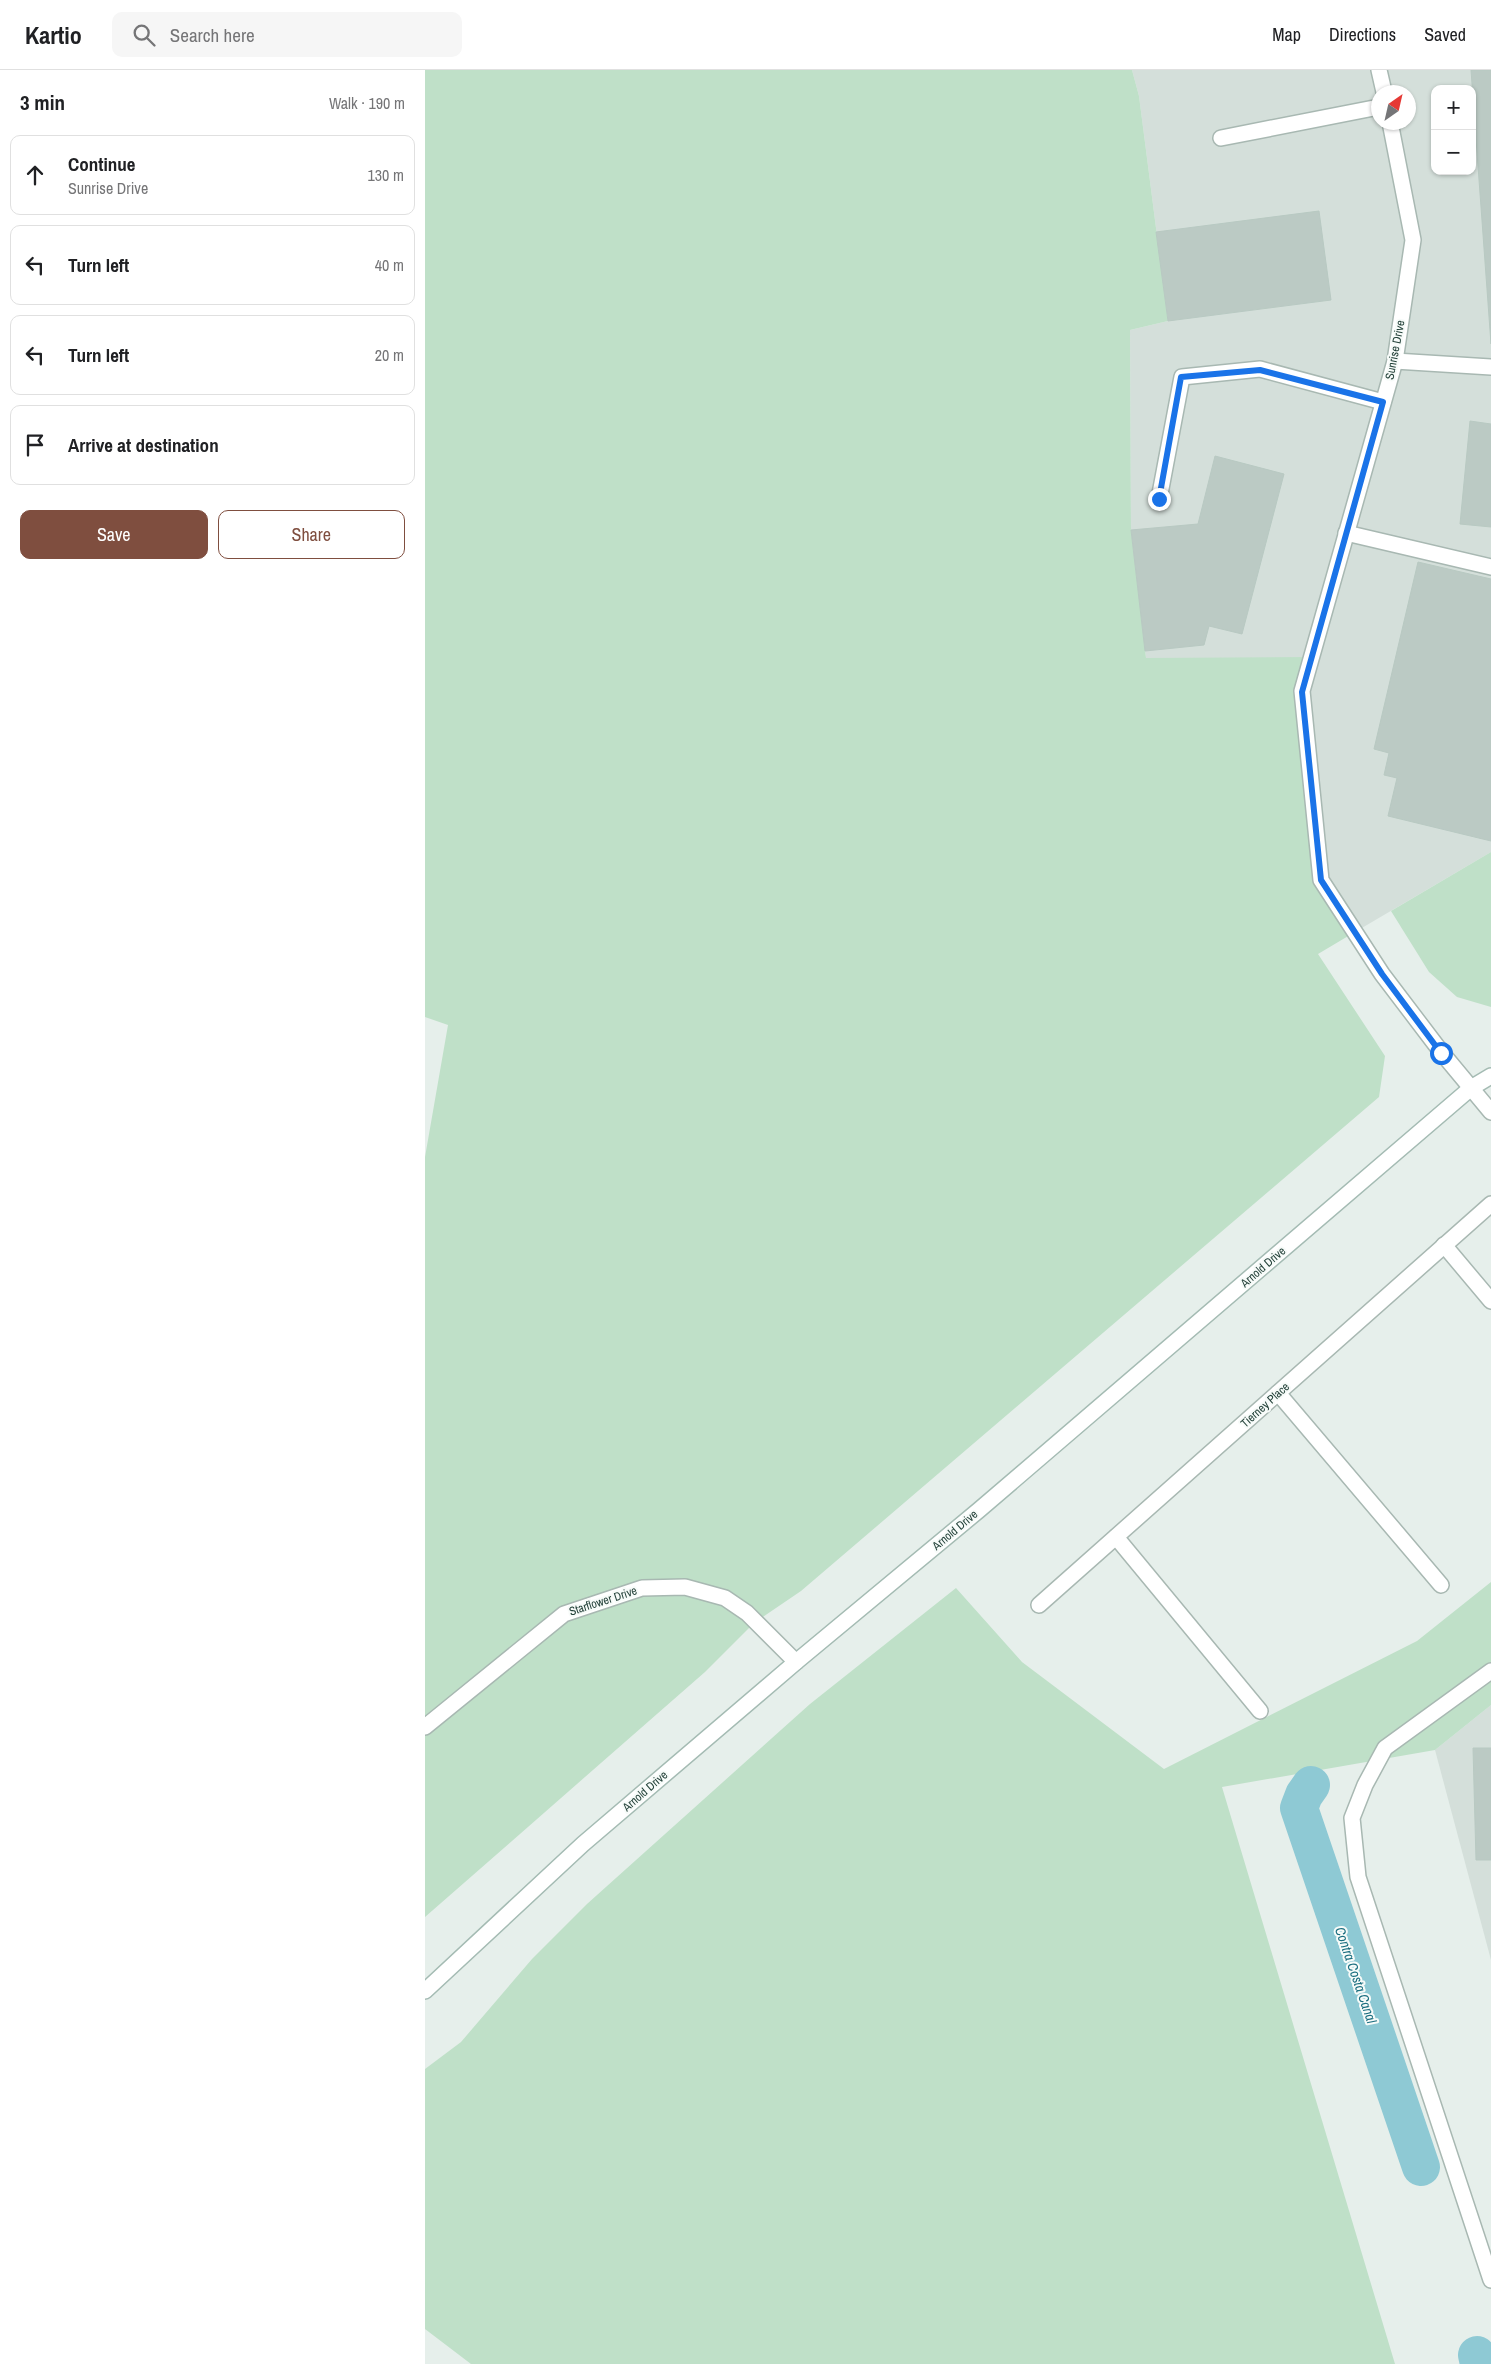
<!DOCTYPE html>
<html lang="en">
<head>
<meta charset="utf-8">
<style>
  :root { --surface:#fff; --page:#f6f6f6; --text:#202124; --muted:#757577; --line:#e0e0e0; --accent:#7f4e3f }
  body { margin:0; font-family:"Archivo Narrow",sans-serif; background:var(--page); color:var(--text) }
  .controls { position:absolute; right:15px; top:15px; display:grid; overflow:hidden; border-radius:10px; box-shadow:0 1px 4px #0004 }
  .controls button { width:45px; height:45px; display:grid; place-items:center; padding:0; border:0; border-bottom:1px solid var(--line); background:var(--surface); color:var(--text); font:25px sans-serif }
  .compass { position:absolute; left:946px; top:15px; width:45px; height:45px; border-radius:50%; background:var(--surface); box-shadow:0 1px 4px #0004; rotate:34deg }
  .stop { position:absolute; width:15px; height:15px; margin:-11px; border:4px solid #1a73e8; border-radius:50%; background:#fff }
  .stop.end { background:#1a73e8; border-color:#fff; box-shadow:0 1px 5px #0008 }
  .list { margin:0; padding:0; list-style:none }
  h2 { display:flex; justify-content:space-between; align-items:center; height:65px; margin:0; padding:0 20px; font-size:21px }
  h2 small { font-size:16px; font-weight:400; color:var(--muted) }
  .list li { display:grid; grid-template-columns:32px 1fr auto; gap:15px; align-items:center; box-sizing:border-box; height:80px; margin:0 10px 10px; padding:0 10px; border:1px solid var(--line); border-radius:10px }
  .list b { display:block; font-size:19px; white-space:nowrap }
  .list p { margin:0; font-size:16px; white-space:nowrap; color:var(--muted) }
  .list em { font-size:16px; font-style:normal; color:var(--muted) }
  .actions { display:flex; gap:10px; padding:15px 20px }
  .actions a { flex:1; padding:11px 0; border:1px solid var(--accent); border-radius:10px; text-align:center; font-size:18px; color:var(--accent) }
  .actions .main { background:var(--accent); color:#fff }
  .icon { flex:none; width:28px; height:28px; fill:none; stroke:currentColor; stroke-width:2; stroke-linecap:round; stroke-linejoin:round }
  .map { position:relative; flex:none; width:1066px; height:2294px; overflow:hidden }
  header { display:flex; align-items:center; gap:30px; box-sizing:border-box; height:70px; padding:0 25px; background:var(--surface); border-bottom:1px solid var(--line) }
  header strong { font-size:24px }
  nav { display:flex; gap:28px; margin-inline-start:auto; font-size:18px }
  .search { width:350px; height:45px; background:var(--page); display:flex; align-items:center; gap:12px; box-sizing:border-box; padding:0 18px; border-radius:10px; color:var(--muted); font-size:19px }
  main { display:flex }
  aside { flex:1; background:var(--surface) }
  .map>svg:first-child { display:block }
  .built { fill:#d4dfda; fill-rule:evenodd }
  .green { fill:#bfe0c8 }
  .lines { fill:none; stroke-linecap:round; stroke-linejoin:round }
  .canal { stroke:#8ec9d4; stroke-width:38 }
  .building { fill:#bbcac4; stroke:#b8c9c2 }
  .lane-casing { stroke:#a8b8b2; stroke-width:18 }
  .street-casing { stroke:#a8b8b2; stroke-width:18 }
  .secondary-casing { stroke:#a4bbb3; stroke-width:18 }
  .lane { stroke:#fff; stroke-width:15 }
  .street { stroke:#fff; stroke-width:15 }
  .secondary { stroke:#fff; stroke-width:15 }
  .route { stroke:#1a73e8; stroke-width:6 }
  .labels { text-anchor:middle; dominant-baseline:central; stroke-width:4; stroke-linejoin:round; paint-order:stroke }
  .street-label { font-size:12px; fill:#24423a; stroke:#f7fbf9 }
  .water-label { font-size:14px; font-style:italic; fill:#1c6f80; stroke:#f7fbf9 }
</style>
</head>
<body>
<header>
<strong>Kartio</strong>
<div class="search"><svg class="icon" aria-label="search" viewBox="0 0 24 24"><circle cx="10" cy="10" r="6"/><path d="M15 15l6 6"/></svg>Search here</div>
<nav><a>Map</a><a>Directions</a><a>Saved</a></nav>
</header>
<main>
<aside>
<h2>3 min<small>Walk · 190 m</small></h2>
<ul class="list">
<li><svg class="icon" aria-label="ahead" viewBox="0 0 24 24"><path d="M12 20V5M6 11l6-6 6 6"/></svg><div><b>Continue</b><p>Sunrise Drive</p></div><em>130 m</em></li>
<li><svg class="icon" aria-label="left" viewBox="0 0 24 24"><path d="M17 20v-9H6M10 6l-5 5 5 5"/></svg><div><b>Turn left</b></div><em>40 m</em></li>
<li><svg class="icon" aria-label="left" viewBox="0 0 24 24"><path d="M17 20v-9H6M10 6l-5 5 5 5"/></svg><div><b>Turn left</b></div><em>20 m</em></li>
<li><svg class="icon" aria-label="arrive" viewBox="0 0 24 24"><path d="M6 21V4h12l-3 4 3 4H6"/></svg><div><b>Arrive at destination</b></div></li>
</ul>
<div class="actions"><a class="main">Save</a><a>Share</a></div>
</aside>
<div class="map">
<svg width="1066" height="2294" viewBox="0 0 1066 2294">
  <rect width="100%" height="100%" fill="#e6efeb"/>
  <!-- built -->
  <g class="built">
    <path d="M707 0H1066V782L930 862 896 810 877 621 887 588H721L706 460 705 260 743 251 714 26ZM1010 19H1047V101H1010ZM954 22H984V52H954Z"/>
    <path d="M1066 1635V1890L1010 1680Z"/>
  </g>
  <!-- green -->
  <g class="green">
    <path d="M0 0H707L714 26 743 251 705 260 706 460 721 588 887 587 877 621 896 810 930 862 893 884 960 986 954 1027 376 1521 329 1553 280 1602 0 1847V1087L23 955 0 947Z"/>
    <path d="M1066 782V937L1032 927 1004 902 966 841Z"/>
    <path d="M1066 1512V1635L1010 1680 797 1717 970 2294H46L0 2259V1999L36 1972 107 1889 162 1834 385 1634 531 1518 597 1592 739 1699 992 1571Z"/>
  </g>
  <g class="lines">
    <!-- canal -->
    <g class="canal">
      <path d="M886 1715 879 1725 874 1738 996 2097"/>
      <path d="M1052 2285 1054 2294"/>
    </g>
  </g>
  <!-- building -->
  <g class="building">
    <path d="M1046 0H1066V274Z"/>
    <path d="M894 141 906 230 743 251 731 162Z"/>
    <path d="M1045 351 1066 354V457L1035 454Z"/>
    <path d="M790 386 859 404 817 564 784 556 779 575 720 581 706 460 773 454Z"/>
    <path d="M993 492 1066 509V771L963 746 972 708 959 705 964 683 949 679Z"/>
    <path d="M1048 1678H1066V1790H1051Z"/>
  </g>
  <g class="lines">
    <defs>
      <g id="lane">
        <path d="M796 68 954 37"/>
        <path d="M970 291 1066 297"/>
        <path d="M734 429 757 307 835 299 958 332"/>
        <path d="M921 463 1066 497"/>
        <path d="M1019 1175 1066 1231"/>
        <path d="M853 1323 1016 1515"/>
        <path d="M691 1467 835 1641"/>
        <path d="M1066 1601 960 1678 940 1715 927 1748 933 1807 1066 2210"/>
      </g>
      <g id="street">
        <path d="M954 0 959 22"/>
        <path d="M965 52 988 170 970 291 877 621 896 810 957 904 1017 983 1066 1042"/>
        <path d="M614 1535 1066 1134"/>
        <path d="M0 1657 139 1544 217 1518 260 1517 300 1528 322 1543 371 1592"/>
      </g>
      <path id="secondary" d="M0 1921 158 1774 371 1592 554 1440 1046 1018 1066 1006"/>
    </defs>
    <!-- lane casing -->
    <use href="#lane" class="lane-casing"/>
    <!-- street casing -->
    <use href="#street" class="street-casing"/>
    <!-- secondary casing -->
    <use href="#secondary" class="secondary-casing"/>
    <!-- lane -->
    <use href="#lane" class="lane"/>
    <!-- street -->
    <use href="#street" class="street"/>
    <!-- secondary -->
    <use href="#secondary" class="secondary"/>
  </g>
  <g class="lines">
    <!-- route -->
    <path class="route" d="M734 429 756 307 835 300 958 332 877 622 896 810 957 904 1016 983"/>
  </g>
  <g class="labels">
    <!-- street labels -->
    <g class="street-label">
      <text transform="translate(970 280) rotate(-79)">Sunrise Drive</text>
      <text transform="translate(838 1197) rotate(-41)">Arnold Drive</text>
      <text transform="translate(840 1335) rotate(-42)">Tierney Place</text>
      <text transform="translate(530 1460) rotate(-40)">Arnold Drive</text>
      <text transform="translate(178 1531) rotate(-18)">Starflower Drive</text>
      <text transform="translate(220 1721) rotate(-41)">Arnold Drive</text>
    </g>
    <!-- water labels -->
    <g class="water-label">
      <text transform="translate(931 1905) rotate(71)">Contra Costa Canal</text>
    </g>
  </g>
</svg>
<div class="controls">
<button>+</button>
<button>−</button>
</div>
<svg class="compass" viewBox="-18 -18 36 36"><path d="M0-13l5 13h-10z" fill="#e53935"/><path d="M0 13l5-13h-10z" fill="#757577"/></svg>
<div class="stop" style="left:1016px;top:983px"></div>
<div class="stop end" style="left:734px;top:429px"></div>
</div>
</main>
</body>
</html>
